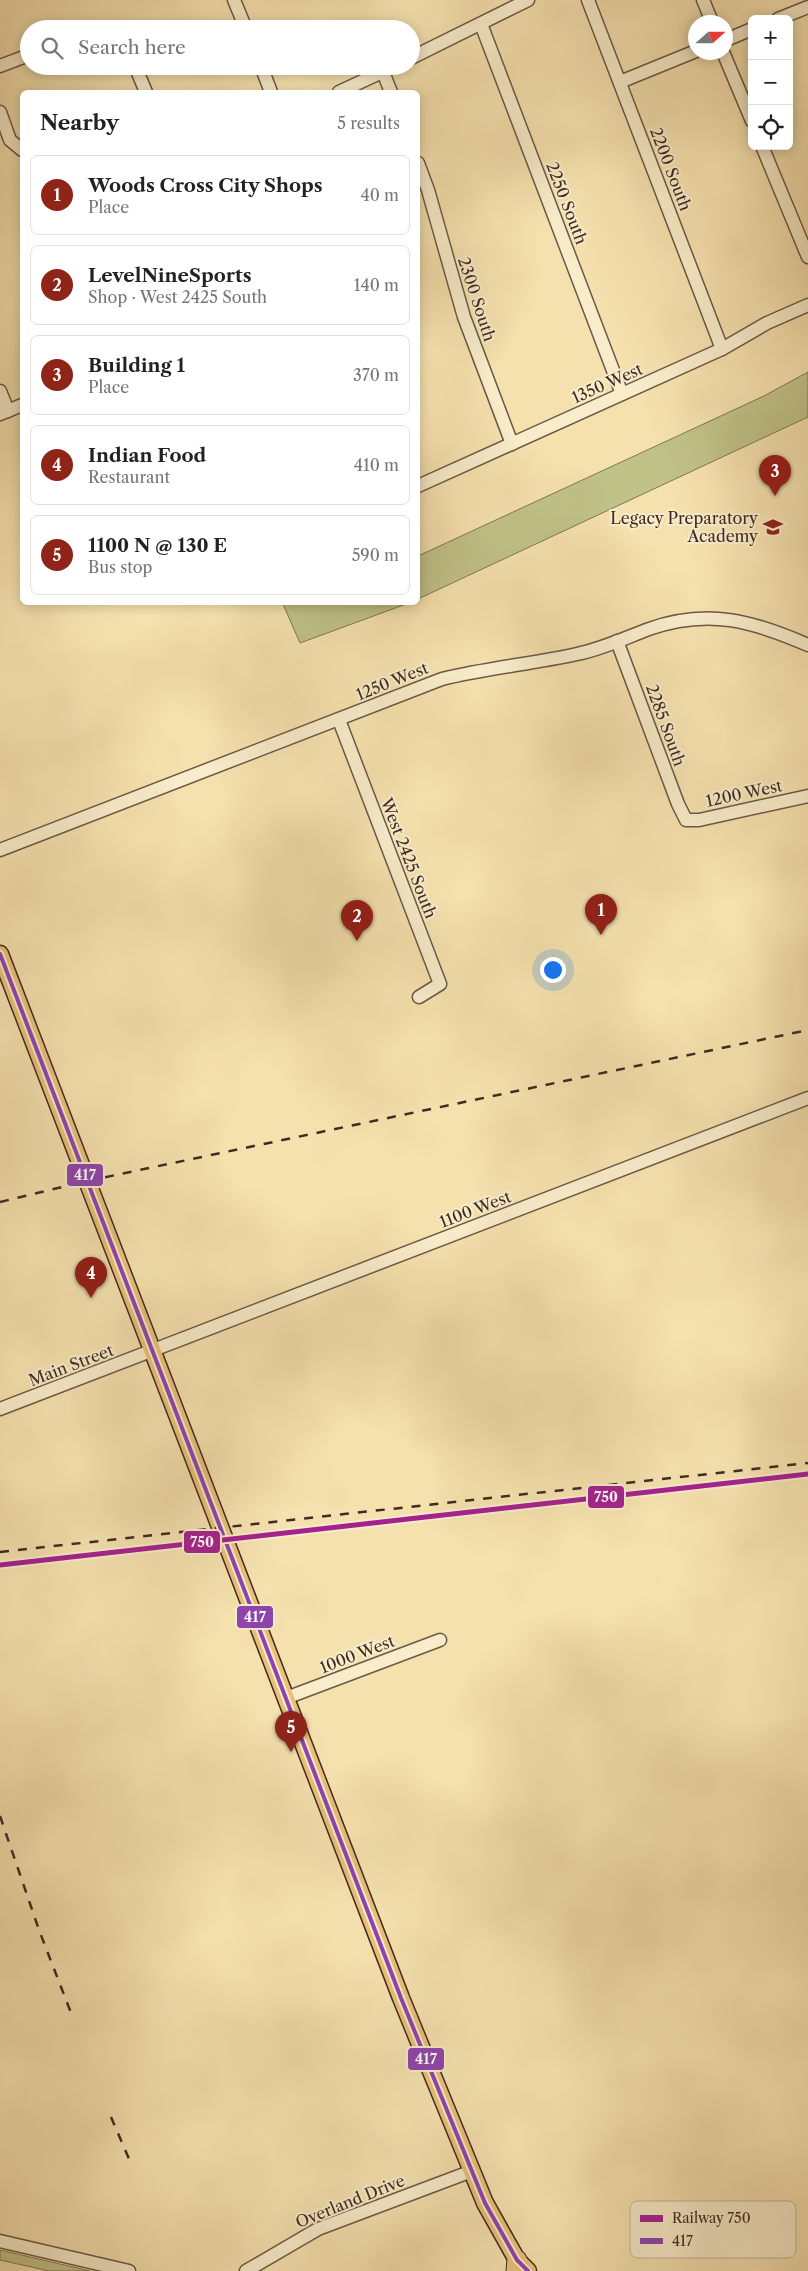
<!DOCTYPE html>
<html lang="en">
<head>
<meta charset="utf-8">
<style>
  :root { --surface:#fff; --page:#f6f6f6; --text:#222; --muted:#767676; --line:#e0e0e0; --accent:#8f2418 }
  body { margin:0; font-family:"Libre Caslon Text",serif; background:var(--page); color:var(--text) }
  .controls { position:absolute; right:15px; top:15px; display:grid; overflow:hidden; border-radius:8px; box-shadow:0 2px 12px #0003 }
  .controls button { width:45px; height:45px; display:grid; place-items:center; padding:0; border:0; border-bottom:1px solid var(--line); background:var(--surface); color:var(--text); font:25px sans-serif }
  .compass { position:absolute; left:688px; top:15px; width:45px; height:45px; border-radius:50%; background:var(--surface); box-shadow:0 2px 12px #0003; rotate:69deg }
  .you { position:absolute; left:552px; top:969px; width:18px; height:18px; margin:-12px; border:4px solid #fff; border-radius:50%; background:#1a73e8; box-shadow:0 0 0 8px #1a73e833 }
  .badge { display:grid; place-items:center; width:32px; height:32px; border-radius:50%; background:var(--accent); color:#fff; font-size:16px; font-weight:700 }
  .pin { position:absolute; translate:-50% -41px; filter:drop-shadow(0 1px 2px #0008) }
  .pin::after { content:''; position:absolute; top:26px; width:18px; height:15px; background:inherit; clip-path:polygon(0 0,100% 0,50% 100%) }
  .list { margin:0; padding:0; list-style:none }
  h2 { display:flex; justify-content:space-between; align-items:center; height:65px; margin:0; padding:0 20px; font-size:21px }
  h2 small { font-size:16px; font-weight:400; color:var(--muted) }
  .list li { display:grid; grid-template-columns:32px 1fr auto; gap:15px; align-items:center; box-sizing:border-box; height:80px; margin:0 10px 10px; padding:0 10px; border:1px solid var(--line); border-radius:8px }
  .list b { display:block; font-size:19px; white-space:nowrap }
  .list p { margin:0; font-size:16px; white-space:nowrap; color:var(--muted) }
  .list em { font-size:16px; font-style:normal; color:var(--muted) }
  .icon { flex:none; width:28px; height:28px; fill:none; stroke:currentColor; stroke-width:2; stroke-linecap:round; stroke-linejoin:round }
  .map { position:relative; flex:none; width:808px; height:2271px; overflow:hidden }
  .search { position:absolute; background:var(--surface); box-shadow:0 2px 12px #0003; left:20px; top:20px; width:400px; height:55px; display:flex; align-items:center; gap:12px; box-sizing:border-box; padding:0 18px; border-radius:28px; color:var(--muted); font-size:19px }
  .panel { position:absolute; background:var(--surface); box-shadow:0 2px 12px #0003; left:20px; top:90px; width:400px; height:515px; border-radius:8px }
  .map>svg:first-child { display:block }
  .green { fill:#c0c288; stroke:#807655 }
  .lines { fill:none; stroke-linecap:round; stroke-linejoin:round }
  .minor-casing { stroke:#6c5845; stroke-width:15 }
  .major-casing { stroke:#3f2b22; stroke-width:19 }
  .highway-casing { stroke:#3f2b22; stroke-width:21 }
  .minor { stroke:#f8ecca; stroke-width:12 }
  .major { stroke:#eac077; stroke-width:16 }
  .highway { stroke:#eac077; stroke-width:19 }
  .rail { stroke:#3f2b22; stroke-width:2.5; stroke-dasharray:9 9; stroke-linecap:butt }
  .bus-1-casing { stroke:#f8ecca; stroke-width:8 }
  .bus-1 { stroke:#8e44ad; stroke-width:4 }
  .rail-1-casing { stroke:#f8ecca; stroke-width:9 }
  .rail-1 { stroke:#a4228e; stroke-width:5 }
  .labels { text-anchor:middle; dominant-baseline:central; stroke-width:4; stroke-linejoin:round; paint-order:stroke }
  .street-label { font-size:16px; fill:#3f2b22; stroke:#f8ecca }
  .poi-label { font-size:16px; fill:#3f2b22; stroke:#f8ecca; text-anchor:end }
  .key { fill:#f8ecca; stroke:#c0b298; stroke-width:1 }
  .key-label { font-size:14px; fill:#3f2b22 }
  .line-badge { stroke:#f8ecca; stroke-width:2 }
  .badge-label { font-size:14px; text-anchor:middle; font-weight:bold; fill:#fff }
</style>
</head>
<body>
<div class="map">
<svg width="808" height="2271" viewBox="0 0 808 2271">
  <rect width="100%" height="100%" fill="#f5e1ae"/>
  <filter id="stains"><feTurbulence type="fractalNoise" baseFrequency=".004" numOctaves="4"/><feColorMatrix values="0 0 0 0 .2 0 0 0 0 .09 0 0 0 0 .02 0 0 0 .5 -.17"/></filter>
  <radialGradient id="worn" r=".72"><stop offset=".6" stop-color="#630" stop-opacity="0"/><stop offset="1" stop-color="#630" stop-opacity=".3"/></radialGradient>
  <!-- green -->
  <g class="green">
    <path d="M808 372V417L418 599V556L764 396Z"/>
    <path d="M287 602H409V603L300 643 283 604Z"/>
    <path d="M0 2250 90 2271H49L0 2260Z"/>
  </g>
  <g class="lines">
    <defs>
      <g id="minor">
        <path d="M234 0 246 29"/>
        <path d="M588 0 722 349"/>
        <path d="M703 0 712 22"/>
        <path d="M778 19 808 7"/>
        <path d="M481 24 622 394"/>
        <path d="M108 29H116"/>
        <path d="M726 40 752 29"/>
        <path d="M723 52 752 121"/>
        <path d="M411 58 528 0"/>
        <path d="M0 66 29 55"/>
        <path d="M135 66 146 92"/>
        <path d="M261 66 271 92"/>
        <path d="M383 72 391 92"/>
        <path d="M620 82 696 51"/>
        <path d="M339 92 395 66"/>
        <path d="M0 112 10 140 22 150"/>
        <path d="M762 146 808 257"/>
        <path d="M418 163 428 190 464 317 512 444"/>
        <path d="M0 391 8 411"/>
        <path d="M0 414 22 405"/>
        <path d="M418 486 722 349 767 323 808 305"/>
        <path d="M617 641 678 804 686 820H699L808 796"/>
        <path d="M339 720 440 984 419 997"/>
        <path d="M0 850 442 679C486 668 532 664 577 654 602 649 625 638 649 629 708 608 753 621 808 645"/>
        <path d="M0 1409 808 1098"/>
        <path d="M286 1698 440 1640"/>
        <path d="M0 2241 129 2271"/>
        <path d="M246 2271 318 2229 472 2171"/>
      </g>
      <path id="major" d="M0 954 401 1998 485 2203 517 2260 528 2271"/>
      <path id="highway" d="M516 2271 517 2260"/>
    </defs>
    <!-- minor casing -->
    <use href="#minor" class="minor-casing"/>
    <!-- major casing -->
    <use href="#major" class="major-casing"/>
    <!-- highway casing -->
    <use href="#highway" class="highway-casing"/>
    <!-- minor -->
    <use href="#minor" class="minor"/>
    <!-- major -->
    <use href="#major" class="major"/>
    <!-- highway -->
    <use href="#highway" class="highway"/>
    <!-- rail -->
    <g class="rail">
      <path d="M0 1202 87 1181 808 1030"/>
      <path d="M0 1552 808 1463"/>
      <path d="M0 1816 39 1930 73 2018"/>
      <path d="M111 2117 129 2159"/>
    </g>
    <defs>
      <path id="bus-1" d="M0 954 401 1998 485 2203 517 2260 528 2271"/>
    </defs>
    <!-- bus-1 casing -->
    <use href="#bus-1" class="bus-1-casing"/>
    <!-- bus-1 -->
    <use href="#bus-1" class="bus-1"/>
    <defs>
      <path id="rail-1" d="M0 1565 808 1474"/>
    </defs>
    <!-- rail-1 casing -->
    <use href="#rail-1" class="rail-1-casing"/>
    <!-- rail-1 -->
    <use href="#rail-1" class="rail-1"/>
  </g>
  <!-- icons -->
  <defs>
    <symbol id="school-bare" viewBox="-9 -9 18 18"><path d="M0-5L7-2L0 1L-7-2ZM-4 1L0 2.5L4 1V4Q0 6-4 4Z" fill="#8f2418" stroke="#f8ecca" stroke-width="2.5" paint-order="stroke"/></symbol>
  </defs>
  <g fill-rule="evenodd">
    <use href="#school-bare" x="759" y="513" width="28" height="28"/>
  </g>
  <g class="labels">
    <!-- street labels -->
    <g class="street-label">
      <text transform="translate(671 169) rotate(69)">2200 South</text>
      <text transform="translate(567 203) rotate(69)">2250 South</text>
      <text transform="translate(477 299) rotate(72)">2300 South</text>
      <text transform="translate(607 383) rotate(-24)">1350 West</text>
      <text transform="translate(392 681) rotate(-22)">1250 West</text>
      <text transform="translate(666 725) rotate(70)">2285 South</text>
      <text transform="translate(744 793) rotate(-12)">1200 West</text>
      <text transform="translate(409 858) rotate(69)">West 2425 South</text>
      <text transform="translate(475 1209) rotate(-21)">1100 West</text>
      <text transform="translate(71 1365) rotate(-21)">Main Street</text>
      <text transform="translate(357 1654) rotate(-21)">1000 West</text>
      <text transform="translate(350 2201) rotate(-22)">Overland Drive</text>
    </g>
    <!-- poi labels -->
    <g class="poi-label">
      <text x="758" y="518">Legacy Preparatory<tspan x="758" dy="18">Academy</tspan></text>
    </g>
  </g>
  <!-- legend -->
  <rect x="630" y="2201" width="166" height="57" rx="8" class="key"/>
  <rect x="640" y="2215" width="23" height="7" fill="#a4228e"/>
  <rect x="640" y="2238" width="23" height="6" fill="#8e44ad"/>
  <g class="key-label">
    <text x="672" y="2223">Railway 750</text>
    <text x="672" y="2246">417</text>
  </g>
  <g class="line-badge">
    <rect x="66" y="1163" width="38" height="24" rx="5" fill="#8e44ad"/>
    <rect x="587" y="1485" width="38" height="24" rx="5" fill="#a4228e"/>
    <rect x="183" y="1530" width="38" height="24" rx="5" fill="#a4228e"/>
    <rect x="236" y="1605" width="38" height="24" rx="5" fill="#8e44ad"/>
    <rect x="407" y="2047" width="38" height="24" rx="5" fill="#8e44ad"/>
  </g>
  <g class="badge-label">
    <text x="85" y="1180">417</text>
    <text x="606" y="1502">750</text>
    <text x="202" y="1547">750</text>
    <text x="255" y="1622">417</text>
    <text x="426" y="2064">417</text>
  </g>
  <rect width="100%" height="100%" filter="url(#stains)"/>
  <rect width="100%" height="100%" fill="url(#worn)"/>
</svg>
<div class="controls">
<button>+</button>
<button>−</button>
<button><svg class="icon" aria-label="locate" viewBox="0 0 24 24"><circle cx="12" cy="12" r="6"/><path d="M12 2v4M12 18v4M2 12h4M18 12h4"/></svg></button>
</div>
<svg class="compass" viewBox="-18 -18 36 36"><path d="M0-13l5 13h-10z" fill="#e53935"/><path d="M0 13l5-13h-10z" fill="#767676"/></svg>
<div class="you"></div>
<div class="pin badge" style="left:601px;top:935px">1</div>
<div class="pin badge" style="left:357px;top:941px">2</div>
<div class="pin badge" style="left:775px;top:496px">3</div>
<div class="pin badge" style="left:91px;top:1298px">4</div>
<div class="pin badge" style="left:291px;top:1752px">5</div>
<div class="search"><svg class="icon" aria-label="search" viewBox="0 0 24 24"><circle cx="10" cy="10" r="6"/><path d="M15 15l6 6"/></svg>Search here</div>
<section class="panel">
<h2>Nearby<small>5 results</small></h2>
<ul class="list">
<li><span class="badge">1</span><div><b>Woods Cross City Shops</b><p>Place</p></div><em>40 m</em></li>
<li><span class="badge">2</span><div><b>LevelNineSports</b><p>Shop · West 2425 South</p></div><em>140 m</em></li>
<li><span class="badge">3</span><div><b>Building 1</b><p>Place</p></div><em>370 m</em></li>
<li><span class="badge">4</span><div><b>Indian Food</b><p>Restaurant</p></div><em>410 m</em></li>
<li><span class="badge">5</span><div><b>1100 N @ 130 E</b><p>Bus stop</p></div><em>590 m</em></li>
</ul>
</section>
</div>
</body>
</html>
